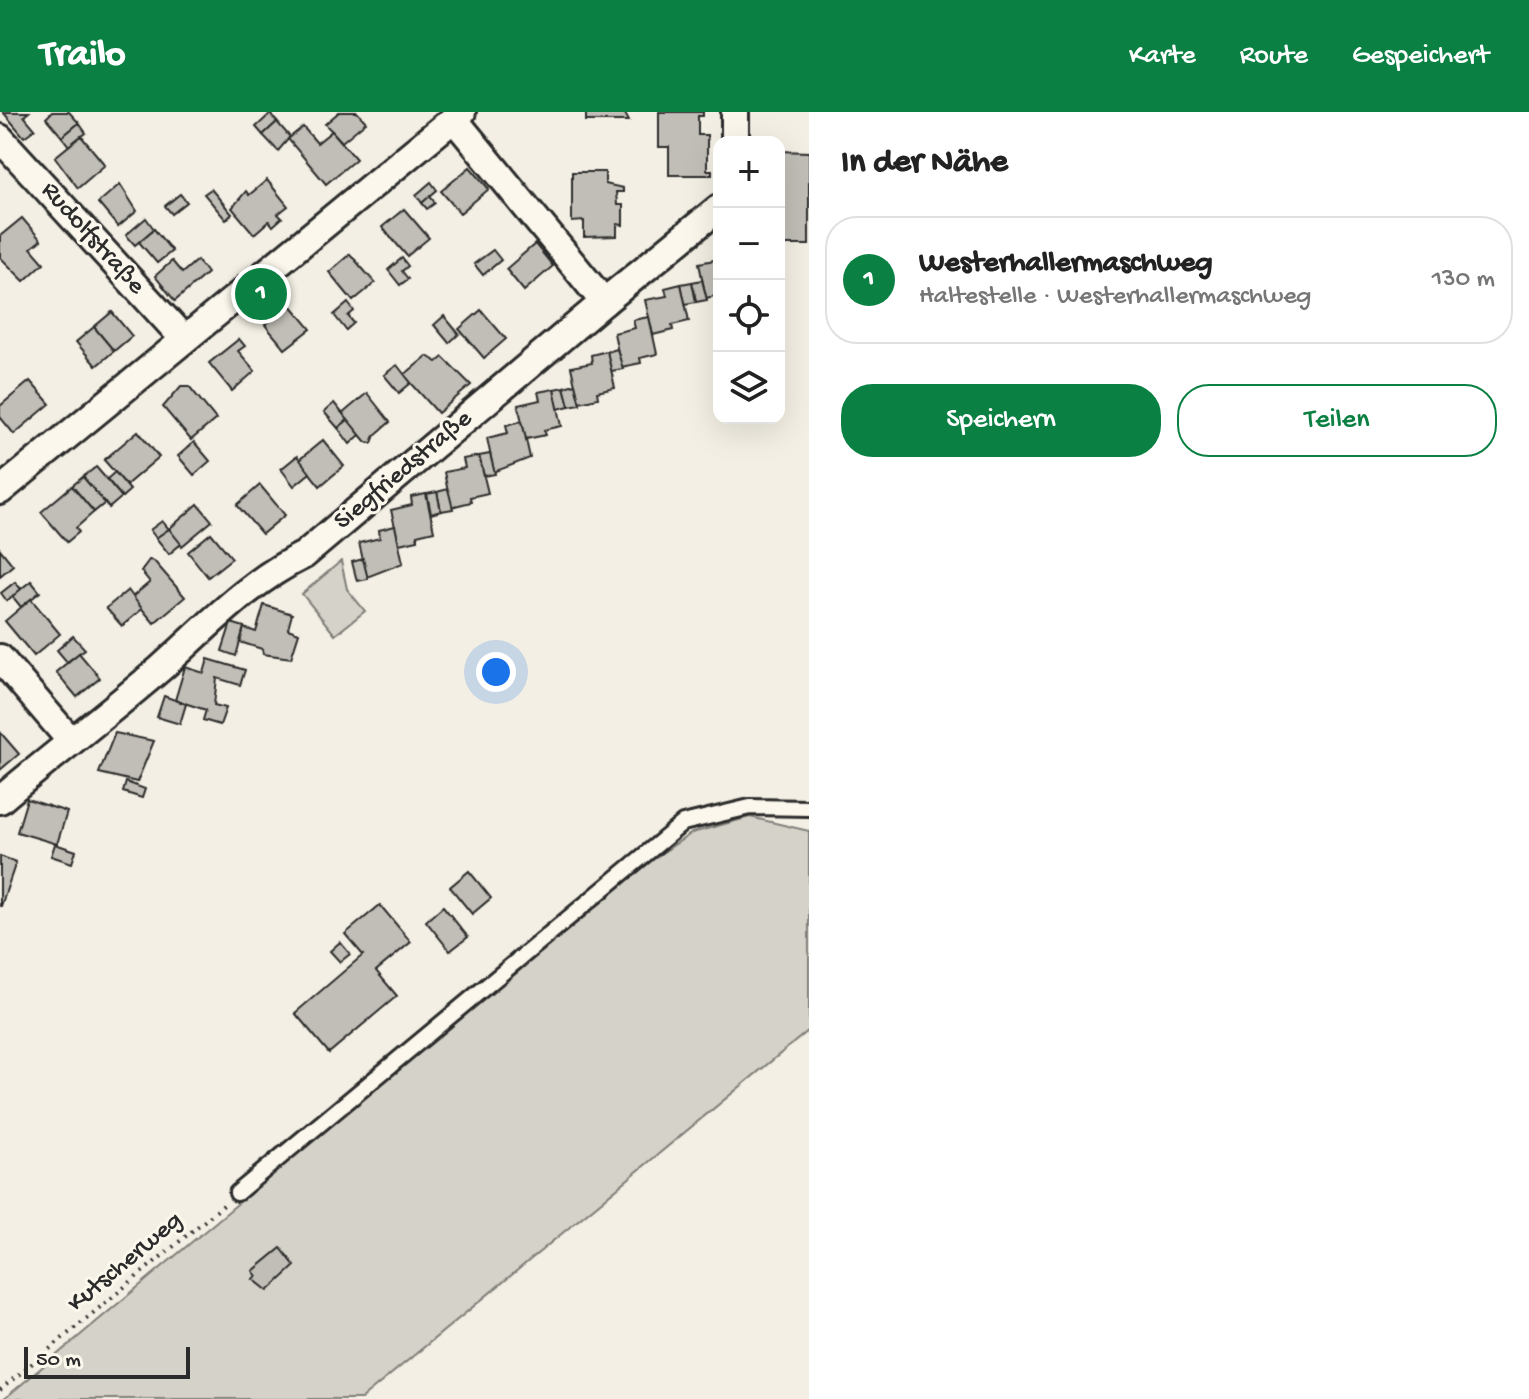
<!DOCTYPE html>
<html lang="de">
<head>
<meta charset="utf-8">
<style>
  :root { --surface:#fff; --page:#f6f6f6; --text:#222; --muted:#767676; --line:#e0e0e0; --accent:#0b8043 }
  body { margin:0; font-family:"Gochi Hand",sans-serif; background:var(--page); color:var(--text) }
  .controls { position:absolute; right:24px; top:24px; display:grid; overflow:hidden; border-radius:16px; box-shadow:0 8px 32px #0002 }
  .controls button { width:72px; height:72px; display:grid; place-items:center; padding:0; border:0; border-bottom:2px solid var(--line); background:var(--surface); color:var(--text); font:40px sans-serif }
  .scale { position:absolute; left:24px; bottom:20px; width:166px; box-sizing:border-box; padding-left:8px; border:4px solid #2b2b2b; border-top:0; font-size:22px; line-height:28px; white-space:nowrap; color:#2b2b2b; -webkit-text-stroke:6px #fbf7ec; paint-order:stroke }
  .you { position:absolute; left:496px; top:560px; width:28px; height:28px; margin:-20px; border:6px solid #fff; border-radius:50%; background:#1a73e8; box-shadow:0 0 0 12px #1a73e833 }
  .badge { display:grid; place-items:center; width:52px; height:52px; border-radius:50%; background:var(--accent); color:#fff; font-size:26px; font-weight:700 }
  .pin { position:absolute; translate:-50% -50%; border:4px solid #fff; box-shadow:0 2px 8px #0006 }
  .list { margin:0; padding:0; list-style:none }
  h2 { display:flex; justify-content:space-between; align-items:center; height:104px; margin:0; padding:0 32px; font-size:34px }
  h2 small { font-size:26px; font-weight:400; color:var(--muted) }
  .list li { display:grid; grid-template-columns:52px 1fr auto; gap:24px; align-items:center; box-sizing:border-box; height:128px; margin:0 16px 16px; padding:0 16px; border:2px solid var(--line); border-radius:32px }
  .list b { display:block; font-size:30px; white-space:nowrap }
  .list p { margin:0; font-size:26px; white-space:nowrap; color:var(--muted) }
  .list em { font-size:26px; font-style:normal; color:var(--muted) }
  .actions { display:flex; gap:16px; padding:24px 32px }
  .actions a { flex:1; padding:18px 0; border:2px solid var(--accent); border-radius:32px; text-align:center; font-size:28px; color:var(--accent) }
  .actions .main { background:var(--accent); color:#fff }
  .icon { flex:none; width:44px; height:44px; fill:none; stroke:currentColor; stroke-width:2; stroke-linecap:round; stroke-linejoin:round }
  .map { position:relative; flex:none; width:809px; height:1287px; overflow:hidden }
  header { display:flex; align-items:center; gap:48px; box-sizing:border-box; height:112px; padding:0 40px; background:var(--accent); color:#fff }
  header strong { font-size:38px }
  nav { display:flex; gap:44px; margin-inline-start:auto; font-size:28px }
  main { display:flex }
  aside { flex:1; background:var(--surface) }
  .map>svg:first-child { display:block }
  .green { fill:#d5d2c9; stroke:#807e7a; stroke-width:2 }
  .building { fill:#c0beb6; stroke:#2b2b2b; stroke-width:2 }
  .lines { fill:none; stroke-linecap:round; stroke-linejoin:round }
  .lane-casing { stroke:#2b2b2b; stroke-width:20 }
  .street-casing { stroke:#2b2b2b; stroke-width:32 }
  .path { stroke:#2b2b2b; stroke-width:4; stroke-dasharray:2 6; stroke-linecap:butt }
  .lane { stroke:#fbf7ec; stroke-width:14 }
  .street { stroke:#fbf7ec; stroke-width:26 }
  .labels { text-anchor:middle; dominant-baseline:central; stroke-width:6; stroke-linejoin:round; paint-order:stroke }
  .street-label { font-size:26px; fill:#2b2b2b; stroke:#fbf7ec }
</style>
</head>
<body>
<header>
<strong>Trailo</strong>
<nav><a>Karte</a><a>Route</a><a>Gespeichert</a></nav>
</header>
<main>
<div class="map">
<svg width="809" height="1287" viewBox="0 0 809 1287">
  <rect width="100%" height="100%" fill="#f3efe4"/>
  <filter id="ink" filterUnits="userSpaceOnUse"><feTurbulence type="fractalNoise" baseFrequency=".0125" numOctaves="2"/><feDisplacementMap in="SourceGraphic" scale="16" xChannelSelector="R" yChannelSelector="G"/><feConvolveMatrix kernelMatrix="1 2 1 2 8 2 1 2 1" color-interpolation-filters="sRGB"/></filter>
  <g filter="url(#ink)">
    <!-- green -->
    <g class="green">
      <path d="M341 449 347 477 365 499 335 523 302 482Z"/>
      <path d="M750 705 809 719V918L361 1287H4L638 757 692 721Z"/>
    </g>
    <!-- building -->
    <g class="building">
      <path d="M3 0H29L24 4 35 17 24 25Z"/>
      <path d="M52 0H69L79 11 62 25 46 6Z"/>
      <path d="M339 0H357L366 10 342 30 325 12Z"/>
      <path d="M586 0H624L629 9H586Z"/>
      <path d="M659 0H703V4H698V23H707V58H712V63H669V35H659Z"/>
      <path d="M270 2 277 10 263 23 256 15Z"/>
      <path d="M277 10 290 25 278 39 263 23Z"/>
      <path d="M79 11 86 21 69 34 62 25Z"/>
      <path d="M303 15 317 31 332 19 356 47 326 72 288 27Z"/>
      <path d="M81 24 105 53 78 76 55 45Z"/>
      <path d="M779 39 809 40V133H779Z"/>
      <path d="M470 55 489 77 460 101 441 79Z"/>
      <path d="M572 60H605V72L623 76V80H616L617 93H623V113L617 112V124L584 125V109L572 110Z"/>
      <path d="M267 68 288 94 278 102 282 106 273 114 269 109 254 122 232 96 246 79 249 83Z"/>
      <path d="M431 70 437 78 422 91 416 83Z"/>
      <path d="M120 72 137 99 118 115 98 91Z"/>
      <path d="M211 77 232 102 226 108 204 82Z"/>
      <path d="M180 82 187 90 172 102 165 94Z"/>
      <path d="M430 84 435 91 427 97 422 91Z"/>
      <path d="M404 97 429 126 407 144 382 115Z"/>
      <path d="M22 106 41 128 31 136 44 151 24 169 0 145V124Z"/>
      <path d="M146 106 154 117 135 133 126 123Z"/>
      <path d="M154 117 172 139 157 151 139 130Z"/>
      <path d="M535 132 553 154 524 179 506 157Z"/>
      <path d="M493 138 501 148 483 163 474 152Z"/>
      <path d="M350 142 375 171 353 189 329 160Z"/>
      <path d="M402 146 408 154 402 159 408 167 400 173 388 158Z"/>
      <path d="M719 147V183L706 186 699 151Z"/>
      <path d="M197 148 207 161 175 189 155 164 172 149 182 161Z"/>
      <path d="M702 168 707 188 696 190 692 170Z"/>
      <path d="M692 170 696 190 685 192 681 172Z"/>
      <path d="M681 172 689 209 672 213 673 218 653 223 645 188 667 184 665 176Z"/>
      <path d="M348 191 354 199 348 204 354 211 346 218 334 203Z"/>
      <path d="M290 192 311 217 285 237 265 213Z"/>
      <path d="M481 198 506 227 484 246 459 217Z"/>
      <path d="M112 200 132 224 114 239 94 215Z"/>
      <path d="M444 204 459 222 449 231 434 213Z"/>
      <path d="M649 205 657 242 640 246 641 251 621 255 614 221 635 216 633 208Z"/>
      <path d="M94 215 114 239 96 254 76 230Z"/>
      <path d="M239 227 245 234 238 239 255 259 232 279 209 251Z"/>
      <path d="M617 237 623 257 611 259 607 240Z"/>
      <path d="M607 239 615 276 597 280 598 286 579 290 571 255 592 251 591 243Z"/>
      <path d="M427 244 437 250 443 245 471 273 438 301 404 263Z"/>
      <path d="M397 253 411 271 399 281 384 263Z"/>
      <path d="M30 269 50 292 14 322 0 305V294Z"/>
      <path d="M575 272 580 292 569 294 564 275Z"/>
      <path d="M181 274H189L216 307 191 328 163 295Z"/>
      <path d="M564 275 569 294 558 297 554 277Z"/>
      <path d="M554 277 562 314 544 318 546 323 526 327 518 293 540 288 538 280Z"/>
      <path d="M367 281 390 310 375 323 372 331 366 330 342 302Z"/>
      <path d="M334 291 348 308 338 316 324 300Z"/>
      <path d="M348 308 360 323 350 332 338 316Z"/>
      <path d="M522 309 530 346 494 360 487 326 508 321 506 313Z"/>
      <path d="M138 319 159 345 126 373 104 348Z"/>
      <path d="M323 328 344 354 320 374 299 348Z"/>
      <path d="M194 330 210 349 194 363 178 344Z"/>
      <path d="M490 342 495 362 484 364 479 344Z"/>
      <path d="M297 344 310 361 294 374 281 357Z"/>
      <path d="M479 344 488 381 470 385 471 390 451 395 444 360 465 356 463 347Z"/>
      <path d="M96 355 122 385 109 396 83 365Z"/>
      <path d="M115 360 130 378 122 385 107 367Z"/>
      <path d="M83 365 105 391 94 400 72 374Z"/>
      <path d="M260 373 285 403 262 422 237 393Z"/>
      <path d="M72 374 94 400 76 416 79 420 67 430 41 400Z"/>
      <path d="M448 377 453 397 441 399 437 380Z"/>
      <path d="M437 380 441 399 431 402 427 382Z"/>
      <path d="M426 382 434 419 417 423 418 428 399 432 391 398 412 393 411 385Z"/>
      <path d="M198 392 212 409 182 434 169 417Z"/>
      <path d="M162 409 169 417 156 426 150 418Z"/>
      <path d="M395 414 403 451 367 465 359 431 380 426 379 418Z"/>
      <path d="M169 417 181 432 169 442 156 426Z"/>
      <path d="M211 421 232 446 208 465 188 440Z"/>
      <path d="M0 437 13 453 0 464Z"/>
      <path d="M363 447 368 467 357 469 352 450Z"/>
      <path d="M149 448 154 449 185 485 154 511 132 485 150 470 141 459Z"/>
      <path d="M31 469 40 480 21 495 12 484Z"/>
      <path d="M15 470 21 477 7 489 1 481Z"/>
      <path d="M128 478 142 497 122 514 106 496Z"/>
      <path d="M31 487 60 522 34 544 5 509Z"/>
      <path d="M264 493 292 502 288 517 299 521 291 546 263 542 262 537 240 530 244 516 256 520Z"/>
      <path d="M231 511 244 515 236 544 222 539Z"/>
      <path d="M73 524 85 537 67 550 57 538Z"/>
      <path d="M79 541 100 566 77 585 56 560Z"/>
      <path d="M208 547 245 558 240 573 217 566 214 593 226 596 220 613 203 608 206 598 175 588 185 555 204 561Z"/>
      <path d="M164 584 186 592 180 612 157 605Z"/>
      <path d="M0 620 19 642 0 658Z"/>
      <path d="M115 621 154 629 137 670 99 661Z"/>
      <path d="M126 670 145 677 142 686 123 680Z"/>
      <path d="M27 687 67 700 57 732 17 720Z"/>
      <path d="M55 732 76 739 72 751 51 744Z"/>
      <path d="M0 744 16 750 1 794H0Z"/>
      <path d="M469 759 491 786 472 802 450 775Z"/>
      <path d="M380 793 411 830 376 859 397 884 329 941 295 901 363 843 345 822Z"/>
      <path d="M443 794 468 825 450 839 426 809Z"/>
      <path d="M340 830 350 842 340 850 330 839Z"/>
      <path d="M281 1136 295 1154 268 1179 253 1167 257 1164 253 1159Z"/>
    </g>
    <g class="lines">
      <defs>
        <path id="lane" d="M237 1081 683 711 750 695 809 696"/>
        <g id="street">
          <path d="M0 26 184 227"/>
          <path d="M735 30V0"/>
          <path d="M604 190 719 96"/>
          <path d="M0 379 462 0"/>
          <path d="M0 546 71 629"/>
          <path d="M0 688C53 643 109 601 161 556 207 515 248 470 304 443L604 190 454 7"/>
        </g>
      </defs>
      <!-- lane casing -->
      <use href="#lane" class="lane-casing"/>
      <!-- street casing -->
      <use href="#street" class="street-casing"/>
      <!-- path -->
      <path class="path" d="M0 1278 226 1091"/>
      <!-- lane -->
      <use href="#lane" class="lane"/>
      <!-- street -->
      <use href="#street" class="street"/>
    </g>
  </g>
  <g class="labels">
    <!-- street labels -->
    <g class="street-label">
      <text transform="translate(92 127) rotate(48)">Rudolfstraße</text>
      <text transform="translate(404 359) rotate(-40)">Siegfriedstraße</text>
      <text transform="translate(126 1151) rotate(-40)">Kutscherweg</text>
    </g>
  </g>
</svg>
<div class="controls">
<button>+</button>
<button>−</button>
<button><svg class="icon" aria-label="locate" viewBox="0 0 24 24"><circle cx="12" cy="12" r="6"/><path d="M12 2v4M12 18v4M2 12h4M18 12h4"/></svg></button>
<button><svg class="icon" aria-label="layers" viewBox="0 0 24 24"><path d="M12 4l9 5-9 5-9-5zM3 14l9 5 9-5"/></svg></button>
</div>
<div class="scale">50 m</div>
<div class="you"></div>
<div class="pin badge" style="left:261px;top:182px">1</div>
</div>
<aside>
<h2>In der Nähe<small></small></h2>
<ul class="list">
<li><span class="badge">1</span><div><b>Westerhallermaschweg</b><p>Haltestelle · Westerhallermaschweg</p></div><em>130 m</em></li>
</ul>
<div class="actions"><a class="main">Speichern</a><a>Teilen</a></div>
</aside>
</main>
</body>
</html>
